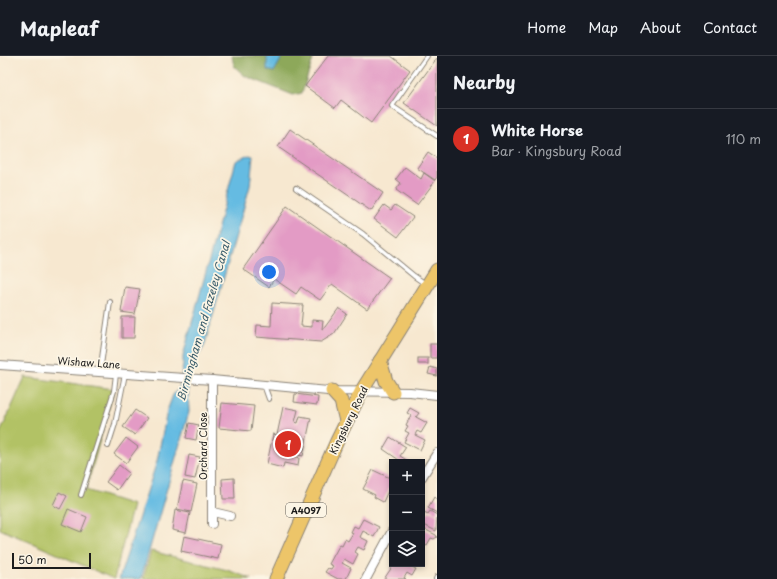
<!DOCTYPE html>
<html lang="en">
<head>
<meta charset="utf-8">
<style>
  :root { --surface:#171b24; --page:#242831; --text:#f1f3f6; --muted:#9ea1a6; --line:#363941; --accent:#d93025 }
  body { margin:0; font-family:"Playpen Sans",sans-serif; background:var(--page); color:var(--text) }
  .controls { position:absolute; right:12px; bottom:12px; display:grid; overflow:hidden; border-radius:0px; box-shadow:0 2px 6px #0003 }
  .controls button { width:36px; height:36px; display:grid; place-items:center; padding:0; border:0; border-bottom:1px solid var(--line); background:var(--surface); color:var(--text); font:20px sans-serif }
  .scale { position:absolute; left:12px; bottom:10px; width:79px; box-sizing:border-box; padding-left:4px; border:2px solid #1c1c1c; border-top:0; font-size:11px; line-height:14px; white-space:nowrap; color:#1c1c1c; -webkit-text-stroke:3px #fcf5e5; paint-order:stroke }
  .you { position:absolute; left:269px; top:216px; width:14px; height:14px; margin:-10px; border:3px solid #fff; border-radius:50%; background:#1a73e8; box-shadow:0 0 0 6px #1a73e833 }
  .badge { display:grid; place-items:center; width:26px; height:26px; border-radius:50%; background:var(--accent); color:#fff; font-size:13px; font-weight:700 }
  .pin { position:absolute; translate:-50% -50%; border:2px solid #fff; box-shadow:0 1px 4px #0006 }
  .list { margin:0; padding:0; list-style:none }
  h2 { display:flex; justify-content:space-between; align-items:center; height:52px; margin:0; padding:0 16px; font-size:17px }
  h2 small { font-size:13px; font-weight:400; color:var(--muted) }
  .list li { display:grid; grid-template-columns:26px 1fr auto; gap:12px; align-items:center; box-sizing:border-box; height:60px; padding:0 16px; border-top:1px solid var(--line) }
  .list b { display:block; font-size:15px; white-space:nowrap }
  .list p { margin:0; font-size:13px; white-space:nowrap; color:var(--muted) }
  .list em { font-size:13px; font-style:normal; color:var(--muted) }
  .icon { flex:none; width:22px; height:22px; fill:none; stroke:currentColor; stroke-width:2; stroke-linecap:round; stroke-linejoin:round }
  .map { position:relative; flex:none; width:437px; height:523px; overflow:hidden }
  header { display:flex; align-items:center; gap:24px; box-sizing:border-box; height:56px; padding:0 20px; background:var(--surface); border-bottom:1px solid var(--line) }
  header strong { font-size:19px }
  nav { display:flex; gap:22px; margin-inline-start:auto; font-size:14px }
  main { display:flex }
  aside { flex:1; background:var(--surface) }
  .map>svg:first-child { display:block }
  .green { fill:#b2c265; stroke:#676f40 }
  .forest { fill:#8da85a; stroke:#54623b }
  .water { fill:#65bbe2; stroke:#406c7f }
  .building { fill:#e39bc5 }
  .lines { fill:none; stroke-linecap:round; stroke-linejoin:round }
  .service-casing { stroke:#8a8276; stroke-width:6 }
  .minor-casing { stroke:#8a8276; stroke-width:10 }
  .primary-casing { stroke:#8a8276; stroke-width:15 }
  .service { stroke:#fff; stroke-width:4 }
  .minor { stroke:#fff; stroke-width:8 }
  .primary { stroke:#edc569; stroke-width:13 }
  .labels { text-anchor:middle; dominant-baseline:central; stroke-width:3.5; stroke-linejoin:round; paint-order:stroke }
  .shield { fill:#fcf5e5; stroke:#5f5d58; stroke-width:1 }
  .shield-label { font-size:9px; font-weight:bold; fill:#1c1c1c }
  .street-label { font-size:10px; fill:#1c1c1c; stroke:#fcf5e5 }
  .water-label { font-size:11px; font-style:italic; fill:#395c6b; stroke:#fcf5e5 }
</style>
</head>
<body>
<header>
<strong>Mapleaf</strong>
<nav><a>Home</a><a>Map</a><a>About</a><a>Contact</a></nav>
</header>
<main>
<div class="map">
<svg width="437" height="523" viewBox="0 0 437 523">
  <rect width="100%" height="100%" fill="#fcf5e5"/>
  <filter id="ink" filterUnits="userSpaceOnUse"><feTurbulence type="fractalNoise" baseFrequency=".025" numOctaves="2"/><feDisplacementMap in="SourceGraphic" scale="8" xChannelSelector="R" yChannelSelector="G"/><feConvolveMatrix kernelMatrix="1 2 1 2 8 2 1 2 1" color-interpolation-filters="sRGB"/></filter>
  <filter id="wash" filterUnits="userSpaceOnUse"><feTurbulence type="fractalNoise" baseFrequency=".012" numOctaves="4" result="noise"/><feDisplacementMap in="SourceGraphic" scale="16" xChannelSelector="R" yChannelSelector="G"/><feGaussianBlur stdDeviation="0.9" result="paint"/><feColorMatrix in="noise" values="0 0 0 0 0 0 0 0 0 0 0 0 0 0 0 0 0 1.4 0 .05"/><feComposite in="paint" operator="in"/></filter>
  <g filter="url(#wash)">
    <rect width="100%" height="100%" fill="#f7e8d0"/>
    <!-- green -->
    <g class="green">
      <path d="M25 321 114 333 86 434 133 449 114 523 0 473V377Z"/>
      <path d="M151 495 227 514 252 523H143Z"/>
    </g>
    <!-- forest -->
    <path class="forest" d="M232 0H314L302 37 293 39 245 20 234 10Z"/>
    <!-- water -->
    <g class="water">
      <path d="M267 0H283L274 16 267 14Z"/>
      <path d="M249 99 253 100 250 130 204 291 191 312 188 330 189 356 141 523H119L157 405 167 355 173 339 179 332 183 309V300L236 105Z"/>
    </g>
    <g id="blocks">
      <!-- building -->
      <g class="building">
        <path d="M328 0H391L410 14 371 67 341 44 335 52 305 30Z"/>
        <path d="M437 2V70L404 47Z"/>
        <path d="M290 73 383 137 371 155 278 91Z"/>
        <path d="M428 96 437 102V121L435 124 417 112Z"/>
        <path d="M405 111 421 123 424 117 435 125 417 149 396 134 401 127 396 123Z"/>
        <path d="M384 149 391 154 395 149 413 161 398 181 374 163Z"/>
        <path d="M287 150 390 222 367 253 332 228 320 244 301 231 296 238 274 223 269 231 243 213Z"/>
        <path d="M125 231 140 233 135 258 121 256Z"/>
        <path d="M272 247 303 249 301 270 312 271V264L323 265 322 273 325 271 339 252 347 258 334 278 321 286 256 281 257 269 271 270Z"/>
        <path d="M122 261H135L134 282H122Z"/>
        <rect x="430" y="288" width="7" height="14"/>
        <rect x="418" y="302" width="10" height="6"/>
        <path d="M430 311 437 313V320L428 318Z"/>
        <path d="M295 338 318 341 317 349 294 346Z"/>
        <path d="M222 347 254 350 251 375 219 372Z"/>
        <path d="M283 351 298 354 295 366 298 367 300 360 311 362 303 400 294 398V400L299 402 298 410 284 407 283 412 267 408 273 378 277 379Z"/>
        <path d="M410 352 419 357 416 361 427 367 421 377 417 375 415 379 425 384 420 394 404 386 409 377 405 375 408 370 406 369 411 359 407 357Z"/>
        <path d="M135 354 147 362 135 379 123 371Z"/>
        <path d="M189 367 199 369 196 384 186 382Z"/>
        <path d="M390 381 406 391 400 400 410 406H398L399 404 383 393Z"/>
        <path d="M126 382 138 391 126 407 114 398Z"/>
        <path d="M189 399 200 401 195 423 185 421Z"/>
        <path d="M119 409 129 417 117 434 106 426Z"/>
        <path d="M373 414 392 423V426L383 446 374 441 375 439 363 433Z"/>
        <path d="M234 422 235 443H223L222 423Z"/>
        <path d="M183 425 197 428 191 456 177 453Z"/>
        <path d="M59 436 67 440 60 453 53 449Z"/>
        <path d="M434 441 437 443V457L428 452Z"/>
        <path d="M68 453 87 461 81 476 62 468Z"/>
        <path d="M175 454 190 457 186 477 172 474Z"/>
        <path d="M430 455 437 459 436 475 422 468V461L424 456 428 458Z"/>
        <path d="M363 463 379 471 374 481 363 475 360 481 368 485 364 494 358 491 355 496 358 498 353 508 344 503 342 507 351 512 346 523H338L325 516 328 512 331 513 333 510 329 508 340 488 342 489 345 483 348 485 353 477 351 476 354 470 358 472Z"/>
        <path d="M422 472 436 479 437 481 434 483 431 482 427 489 422 487Z"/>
        <path d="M184 480 221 488 218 503 181 495Z"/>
        <path d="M394 508H414L412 511 416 513 412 520 407 517 404 522 406 523H384Z"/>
      </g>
    </g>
  </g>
  <g filter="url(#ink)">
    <use href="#blocks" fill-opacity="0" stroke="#8a8276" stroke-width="1"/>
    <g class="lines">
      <defs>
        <g id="service">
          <path d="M427 0 392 50 437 80"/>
          <path d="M296 132 363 178 414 220 427 229"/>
          <path d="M100 316 110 246"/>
          <path d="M264 329 269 343"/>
          <path d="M108 390 115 368 125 318"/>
          <path d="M81 439 114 335 116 318"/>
          <path d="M436 523 437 521"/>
        </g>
        <g id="minor">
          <path d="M0 309 212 324 328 335 410 336 437 339"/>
          <path d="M422 421 437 397"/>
          <path d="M213 456 230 460"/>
          <path d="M212 468V324"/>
          <path d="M366 523 392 475"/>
        </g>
        <g id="primary">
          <path d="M380 305 386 325 393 336"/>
          <path d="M332 335 341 345 346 365"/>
          <path d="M276 523 337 385 361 336 437 214"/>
        </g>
      </defs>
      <!-- service casing -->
      <use href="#service" class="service-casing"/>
      <!-- minor casing -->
      <use href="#minor" class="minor-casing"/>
      <!-- primary casing -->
      <use href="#primary" class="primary-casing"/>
      <!-- service -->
      <use href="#service" class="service"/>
      <!-- minor -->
      <use href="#minor" class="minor"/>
      <!-- primary -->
      <use href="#primary" class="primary"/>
    </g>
  </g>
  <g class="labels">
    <!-- shield labels -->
    <rect class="shield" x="286" y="447" width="40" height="14" rx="3"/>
    <g class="shield-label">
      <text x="306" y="454">A4097</text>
    </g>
    <!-- street labels -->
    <g class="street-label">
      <text transform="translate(89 306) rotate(4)">Wishaw Lane</text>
      <text transform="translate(348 364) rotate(-64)">Kingsbury Road</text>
      <text transform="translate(202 390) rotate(-90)">Orchard Close</text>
    </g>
    <!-- water labels -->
    <g class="water-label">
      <text transform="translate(203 265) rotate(-74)">Birmingham and Fazeley Canal</text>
    </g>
  </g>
</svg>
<div class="controls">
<button>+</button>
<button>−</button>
<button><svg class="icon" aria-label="layers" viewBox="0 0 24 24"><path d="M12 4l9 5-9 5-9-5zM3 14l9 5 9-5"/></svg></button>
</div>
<div class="scale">50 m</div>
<div class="you"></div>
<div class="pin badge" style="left:288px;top:388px">1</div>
</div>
<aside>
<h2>Nearby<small></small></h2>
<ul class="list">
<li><span class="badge">1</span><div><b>White Horse</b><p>Bar · Kingsbury Road</p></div><em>110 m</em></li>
</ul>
</aside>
</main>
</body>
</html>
